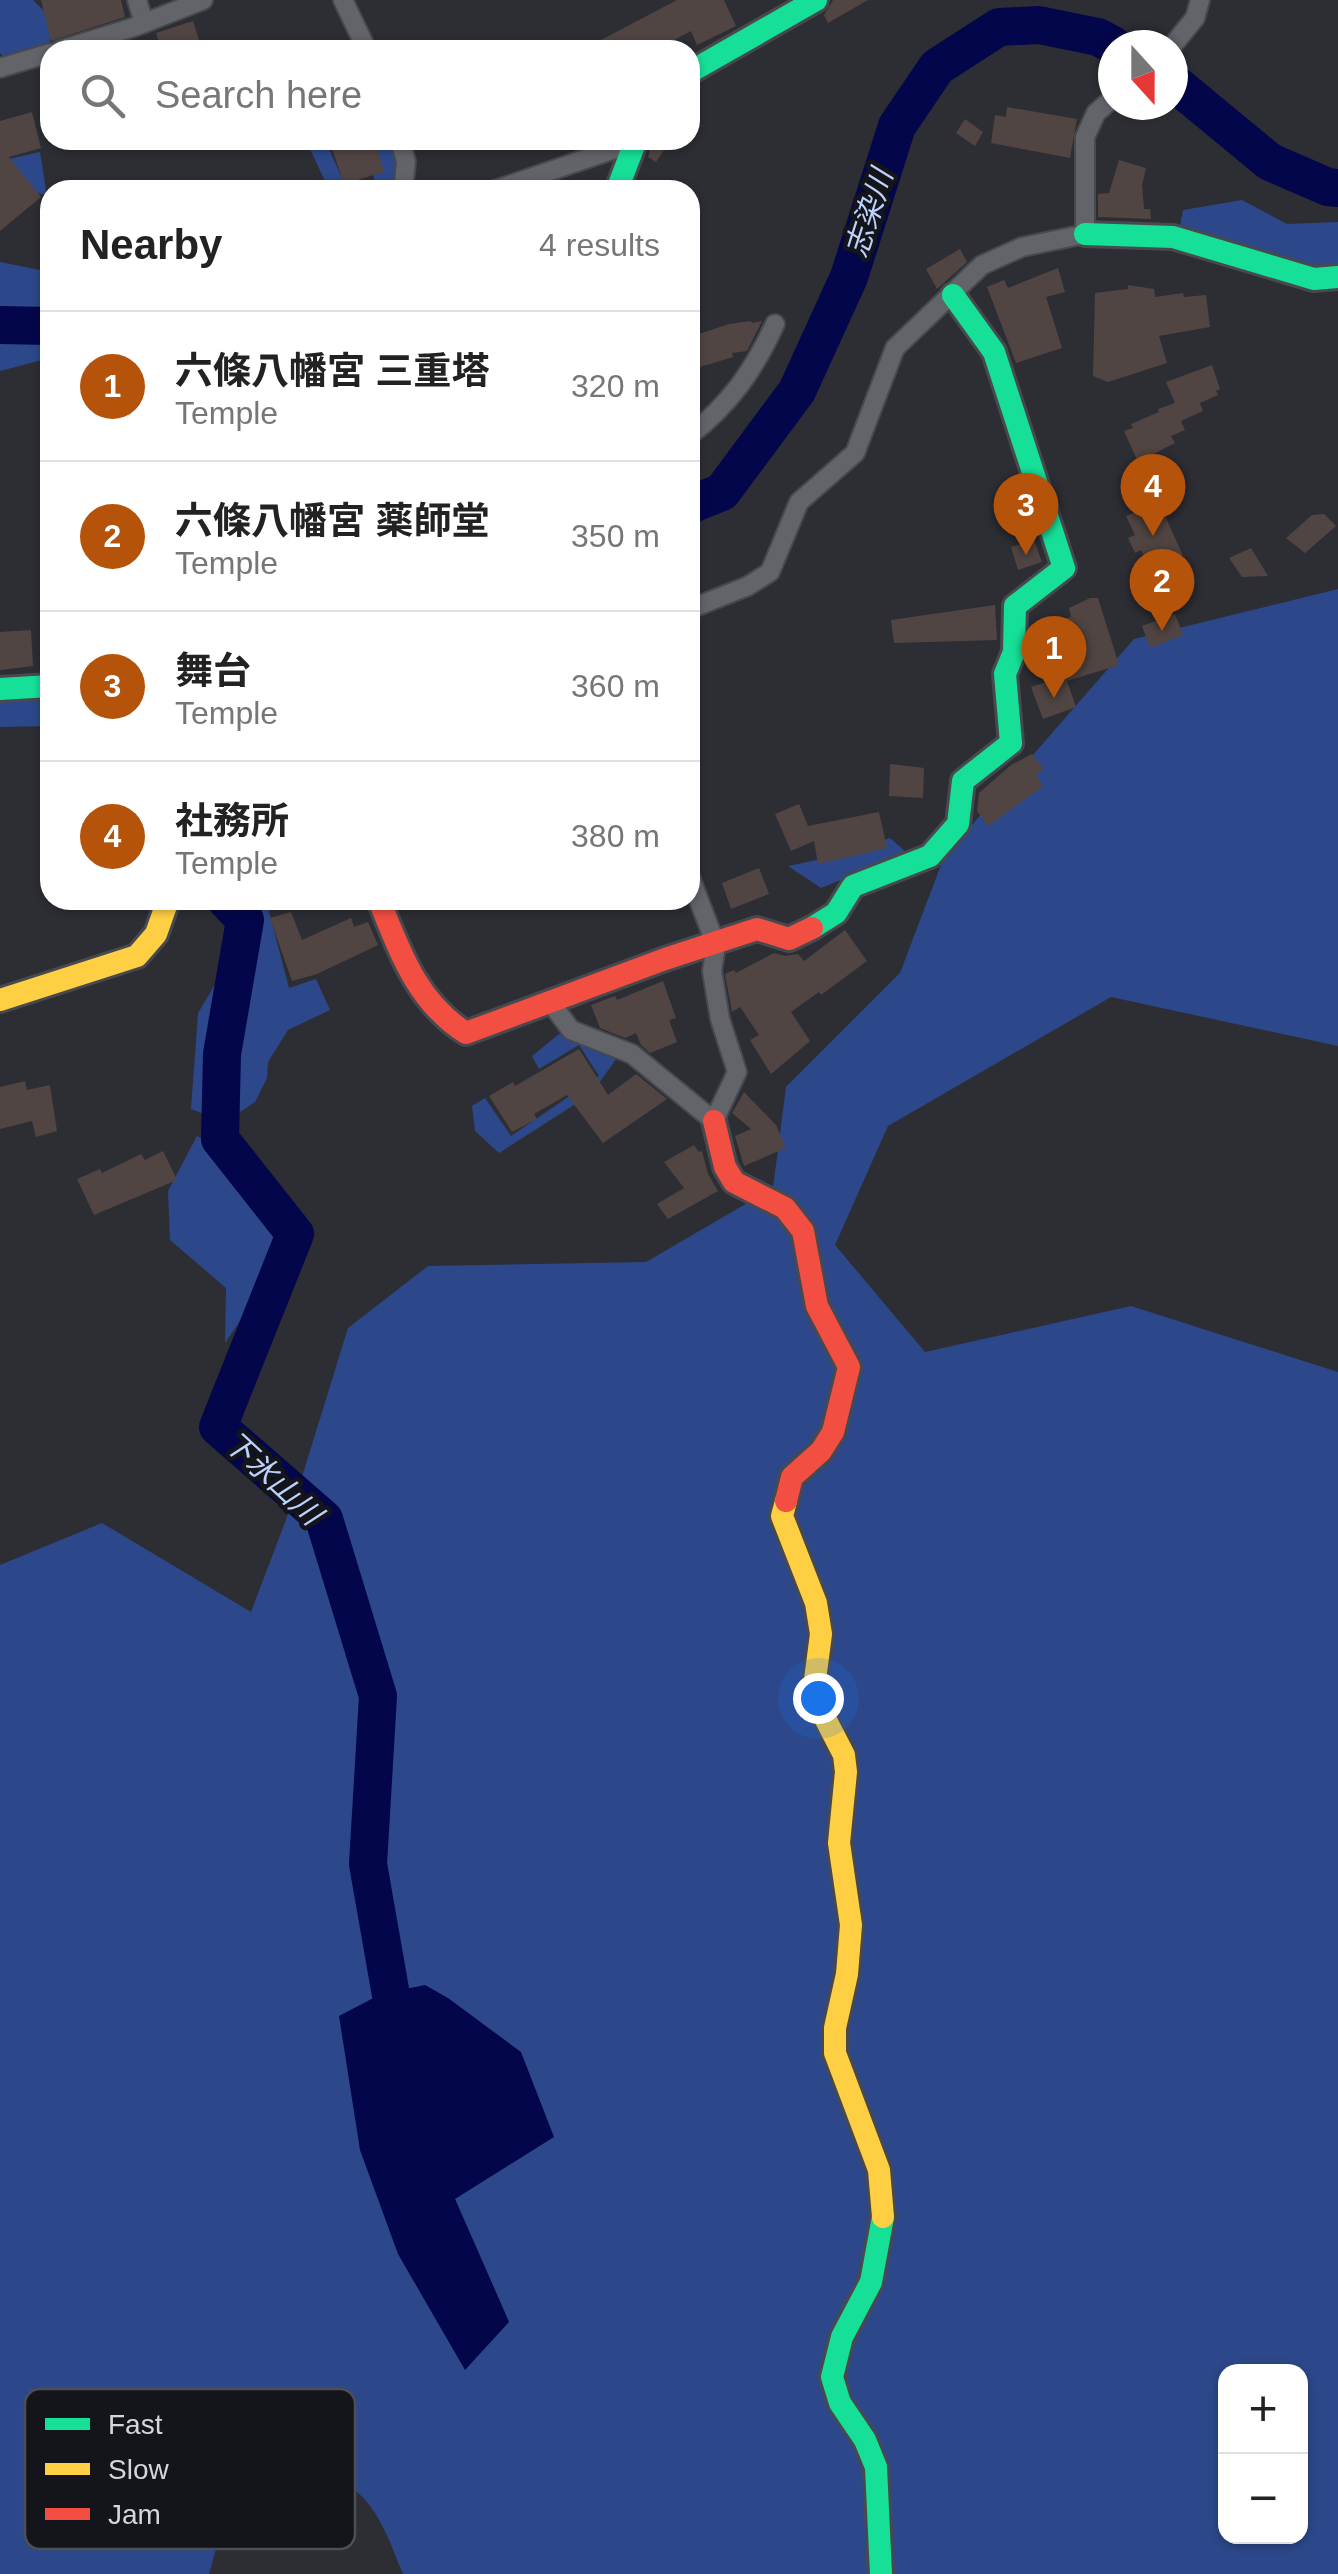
<!DOCTYPE html>
<html lang="en">
<head>
<meta charset="utf-8">
<style>
  :root { --surface:#fff; --page:#f2f2f2; --text:#222; --muted:#767676; --line:#e0e0e0; --accent:#b45309 }
  body { margin:0; font-family:Helvetica,"Noto Sans JP",sans-serif; background:var(--page); color:var(--text) }
  .controls { position:absolute; right:30px; bottom:30px; display:grid; overflow:hidden; border-radius:20px; box-shadow:0 2px 8px #0004 }
  .controls button { width:90px; height:90px; display:grid; place-items:center; padding:0; border:0; border-bottom:2px solid var(--line); background:var(--surface); color:var(--text); font:50px sans-serif }
  .compass { position:absolute; left:1098px; top:30px; width:90px; height:90px; border-radius:50%; background:var(--surface); box-shadow:0 2px 8px #0004; rotate:159deg }
  .you { position:absolute; left:818px; top:1698px; width:35px; height:35px; margin:-25px; border:8px solid #fff; border-radius:50%; background:#1a73e8; box-shadow:0 0 0 15px #1a73e833 }
  .badge { display:grid; place-items:center; width:65px; height:65px; border-radius:50%; background:var(--accent); color:#fff; font-size:32px; font-weight:700 }
  .pin { position:absolute; translate:-50% -82px; filter:drop-shadow(0 2px 5px #0008) }
  .pin::after { content:''; position:absolute; top:52px; width:35px; height:30px; background:inherit; clip-path:polygon(0 0,100% 0,50% 100%) }
  .list { margin:0; padding:0; list-style:none }
  h2 { display:flex; justify-content:space-between; align-items:center; height:130px; margin:0; padding:0 40px; font-size:42px }
  h2 small { font-size:32px; font-weight:400; color:var(--muted) }
  .list li { display:grid; grid-template-columns:65px 1fr auto; gap:30px; align-items:center; box-sizing:border-box; height:150px; padding:0 40px; border-top:2px solid var(--line) }
  .list b { display:block; font-size:38px; white-space:nowrap }
  .list p { margin:0; font-size:32px; white-space:nowrap; color:var(--muted) }
  .list em { font-size:32px; font-style:normal; color:var(--muted) }
  .icon { flex:none; width:55px; height:55px; fill:none; stroke:currentColor; stroke-width:2; stroke-linecap:round; stroke-linejoin:round }
  .map { position:relative; flex:none; width:1338px; height:2574px; overflow:hidden }
  .search { position:absolute; background:var(--surface); box-shadow:0 2px 8px #0004; left:40px; top:40px; width:660px; height:110px; display:flex; align-items:center; gap:25px; box-sizing:border-box; padding:0 35px; border-radius:30px; color:var(--muted); font-size:38px }
  .panel { position:absolute; background:var(--surface); box-shadow:0 2px 8px #0004; left:40px; top:180px; width:660px; height:730px; border-radius:30px }
  .map>svg:first-child { display:block }
  .forest { fill:#2c488a; fill-rule:evenodd }
  .water { fill:#04064b }
  .lines { fill:none; stroke-linecap:round; stroke-linejoin:round }
  .river { stroke:#04064b; stroke-width:38 }
  .building { fill:#504543 }
  .street-casing { stroke:#47494e; stroke-width:22 }
  .fast-casing { stroke:#47494e; stroke-width:28 }
  .slow-casing { stroke:#47494e; stroke-width:28 }
  .jam-casing { stroke:#47494e; stroke-width:28 }
  .street { stroke:#626469; stroke-width:18 }
  .fast { stroke:#16e098; stroke-width:22 }
  .slow { stroke:#ffcf43; stroke-width:22 }
  .jam { stroke:#f24e42; stroke-width:22 }
  .labels { text-anchor:middle; dominant-baseline:central; stroke-width:9; stroke-linejoin:round; paint-order:stroke }
  .water-label { font-size:30px; font-style:italic; fill:#bcd1fb; stroke:#13151a }
  .key { fill:#13151a; stroke:#4d4f54; stroke-width:2.5 }
  .key-label { font-size:28px; fill:#d3d7dd }
</style>
</head>
<body>
<div class="map">
<svg width="1338" height="2574" viewBox="0 0 1338 2574">
  <rect width="100%" height="100%" fill="#2c2e34"/>
  <!-- forest -->
  <g class="forest">
    <path d="M0 0H33L52 19 50 45 4 58 0 53Z"/>
    <path d="M306 140H325L346 187 375 186 369 140H397L400 168 389 190H329Z"/>
    <path d="M40 152 47 196 3 181 0 161Z"/>
    <path d="M1242 200 1287 224 1338 222V274L1179 232 1183 210Z"/>
    <path d="M0 262 50 272V358L0 371Z"/>
    <path d="M1338 589V1046L1111 997 888 1126 835 1245 925 1352 1131 1306 1338 1372V2574H403C390 2544 380 2508 352 2488 324 2468 259 2473 236 2501 225 2516 214 2556 209 2574H0V1565L102 1523 251 1612 301 1480 348 1328 428 1266 646 1262 773 1188 786 1087 900 973 944 857 1134 639ZM339 2017 455 2199 509 2322ZM1226 2372H1300V2536H1226Z"/>
    <path d="M50 697V726L0 727V701Z"/>
    <path d="M890 838 907 853 821 888 788 866 836 856Z"/>
    <path d="M229 900H266L289 988 316 979 330 1010 288 1030 268 1062 267 1078 255 1102 225 1122 191 1109 198 1013 216 983Z"/>
    <path d="M559 1034 617 1058 591 1094 499 1153 475 1131 472 1106 485 1098 511 1136 599 1076 579 1045 539 1069 532 1056Z"/>
    <path d="M197 1136 257 1170 304 1227 225 1343 226 1288 170 1240 168 1191Z"/>
  </g>
  <!-- water -->
  <path class="water" d="M425 1985 448 1998 521 2052 554 2137 455 2199 509 2322 465 2370 398 2254 360 2150 339 2016 381 1994Z"/>
  <g class="lines">
    <!-- river -->
    <g class="river">
      <path d="M1173 82 1270 162 1328 187 1338 188"/>
      <path d="M0 325 50 326"/>
      <path d="M690 505 722 492 797 391 849 277 897 126 937 67 999 27 1039 25 1098 37 1113 45"/>
      <path d="M226 900 245 920 222 1054 220 1139 295 1234 218 1427 324 1519 378 1696 368 1864 398 2035"/>
    </g>
  </g>
  <!-- building -->
  <g class="building">
    <path d="M41 0H121L125 17 51 41Z"/>
    <path d="M677 0H724L736 26 697 45 691 31 655 50H582Z"/>
    <path d="M833 0H868L828 23 824 15Z"/>
    <path d="M193 21 202 50H162L156 33Z"/>
    <path d="M1007 107 1077 119 1070 158 991 143 995 115 1006 117Z"/>
    <path d="M32 112 41 148 9 157 41 197 0 231V121Z"/>
    <path d="M965 119 983 132 975 146 956 133Z"/>
    <path d="M329 140H375L384 172 344 184Z"/>
    <path d="M653 140H671L656 162 648 157Z"/>
    <path d="M1119 160 1146 168 1142 185 1144 209H1150L1151 219 1098 217V194L1109 193Z"/>
    <path d="M960 249 967 262 937 289 926 269Z"/>
    <path d="M1058 268 1065 292 1046 297 1062 348 1016 363 987 287 1004 280 1008 288Z"/>
    <path d="M1128 285 1154 289 1155 297 1183 293 1184 297 1206 295 1210 327 1159 336 1167 363 1108 382 1093 376 1095 293 1128 289Z"/>
    <path d="M751 321 752 323 762 321 747 351 732 353 733 357 690 370V337L729 324Z"/>
    <path d="M1212 365 1220 389 1216 391 1218 395 1200 403 1203 411 1181 421 1185 430 1171 436 1175 443 1138 462 1124 431 1133 428 1131 424 1159 412 1158 409 1175 403 1166 382Z"/>
    <path d="M1159 502 1183 556 1151 569 1141 550 1135 553 1128 538 1135 535 1126 516Z"/>
    <path d="M1324 514 1336 526 1305 553 1286 538 1312 515Z"/>
    <path d="M1034 540 1042 562 1018 570 1011 547Z"/>
    <path d="M1251 548 1268 576 1242 577 1229 558Z"/>
    <path d="M1090 598H1098L1119 665 1067 681 1076 707 1043 719 1031 687 1058 678 1042 625 1071 617 1069 608Z"/>
    <path d="M995 605 997 640 894 643 891 620Z"/>
    <path d="M1175 614 1183 635 1150 648 1142 626Z"/>
    <path d="M31 630 33 666 0 670V632Z"/>
    <path d="M1032 754 1044 769 1036 775 1043 786 988 826 977 811 979 793 1011 765Z"/>
    <path d="M890 764 924 768 923 798 889 796Z"/>
    <path d="M799 804 808 826 879 812 887 848 818 864 814 841 791 851 775 814Z"/>
    <path d="M759 868 769 894 731 909 722 883Z"/>
    <path d="M291 912 302 940 351 918 354 927 368 922 378 945 317 974 292 981 270 918Z"/>
    <path d="M845 930 867 961 821 995 819 992 791 1012 810 1041 771 1074 750 1040 759 1035 740 1007 732 1012 725 974 734 970 736 973 774 953 785 956 798 954 804 961Z"/>
    <path d="M663 981 676 1018 669 1020 677 1042 650 1053 641 1045 636 1033 625 1038 600 1028 591 1005 615 996 617 1000Z"/>
    <path d="M579 1049 608 1095 636 1074 667 1099 603 1143 567 1095 534 1114 537 1119 512 1132 489 1096 513 1082 515 1086Z"/>
    <path d="M25 1081 27 1090 50 1085 57 1131 36 1137 32 1121 0 1129V1087Z"/>
    <path d="M744 1092 776 1125 786 1148 744 1166 735 1136 751 1129 732 1113Z"/>
    <path d="M694 1145 699 1152 702 1151 708 1174 718 1191 668 1219 657 1204 684 1188 664 1162Z"/>
    <path d="M163 1151 177 1180 94 1215 77 1179 100 1169 102 1173 141 1154 145 1160Z"/>
  </g>
  <g class="lines">
    <defs>
      <g id="street">
        <path d="M137 0 144 23"/>
        <path d="M343 0 367 50"/>
        <path d="M1173 45 1195 18 1200 0"/>
        <path d="M60 50 134 27 203 0"/>
        <path d="M0 68 50 53"/>
        <path d="M400 140 406 162 403 190"/>
        <path d="M495 190 635 142"/>
        <path d="M690 435C730 404 754 370 775 324"/>
        <path d="M690 609 748 586 770 572 799 502 855 453 895 348 982 265 1022 247 1085 234V137L1096 113 1113 98"/>
        <path d="M551 1003 571 1030 632 1054 714 1121 737 1072 720 1019 712 971 716 945 690 877"/>
      </g>
      <g id="fast">
        <path d="M690 72 816 0"/>
        <path d="M617 190 636 140"/>
        <path d="M1085 234 1173 237 1314 279 1338 277"/>
        <path d="M0 689 50 686"/>
        <path d="M812 928 836 913 853 886 930 856 958 824 963 781 1011 743 1005 674 1014 652 1015 606 1064 568 994 352 953 295"/>
        <path d="M881 2574 876 2467 865 2440 840 2403 832 2377 842 2337 871 2282 883 2217"/>
      </g>
      <g id="slow">
        <path d="M0 1000 137 956 156 934 168 900"/>
        <path d="M786 1501 782 1516 816 1603 821 1634 813 1695 844 1755 846 1772 839 1843 851 1925 847 1974 835 2028V2053L879 2170 883 2217"/>
      </g>
      <g id="jam">
        <path d="M379 900C400 952 417 1002 466 1033L665 959 757 929 789 939 812 928"/>
        <path d="M714 1121 725 1167 734 1182 785 1208 803 1231 817 1306 849 1367 833 1432 821 1451 792 1477 786 1501"/>
      </g>
    </defs>
    <!-- street casing -->
    <use href="#street" class="street-casing"/>
    <!-- fast casing -->
    <use href="#fast" class="fast-casing"/>
    <!-- slow casing -->
    <use href="#slow" class="slow-casing"/>
    <!-- jam casing -->
    <use href="#jam" class="jam-casing"/>
    <!-- street -->
    <use href="#street" class="street"/>
    <!-- fast -->
    <use href="#fast" class="fast"/>
    <!-- slow -->
    <use href="#slow" class="slow"/>
    <!-- jam -->
    <use href="#jam" class="jam"/>
  </g>
  <g class="labels">
    <!-- water labels -->
    <g class="water-label">
      <text transform="translate(869 213) rotate(-72)">志染川</text>
      <text transform="translate(273 1478) rotate(43)">下氷山川</text>
    </g>
  </g>
  <!-- legend -->
  <rect x="25" y="2389" width="330" height="160" rx="15" class="key"/>
  <rect x="45" y="2418" width="45" height="12" fill="#16e098"/>
  <rect x="45" y="2463" width="45" height="12" fill="#ffcf43"/>
  <rect x="45" y="2508" width="45" height="12" fill="#f24e42"/>
  <g class="key-label">
    <text x="108" y="2434">Fast</text>
    <text x="108" y="2479">Slow</text>
    <text x="108" y="2524">Jam</text>
  </g>
</svg>
<div class="controls">
<button>+</button>
<button>−</button>
</div>
<svg class="compass" viewBox="-18 -18 36 36"><path d="M0-13l5 13h-10z" fill="#e53935"/><path d="M0 13l5-13h-10z" fill="#767676"/></svg>
<div class="you"></div>
<div class="pin badge" style="left:1054px;top:698px">1</div>
<div class="pin badge" style="left:1162px;top:631px">2</div>
<div class="pin badge" style="left:1026px;top:555px">3</div>
<div class="pin badge" style="left:1153px;top:536px">4</div>
<div class="search"><svg class="icon" aria-label="search" viewBox="0 0 24 24"><circle cx="10" cy="10" r="6"/><path d="M15 15l6 6"/></svg>Search here</div>
<section class="panel">
<h2>Nearby<small>4 results</small></h2>
<ul class="list">
<li><span class="badge">1</span><div><b>六條八幡宮 三重塔</b><p>Temple</p></div><em>320 m</em></li>
<li><span class="badge">2</span><div><b>六條八幡宮 薬師堂</b><p>Temple</p></div><em>350 m</em></li>
<li><span class="badge">3</span><div><b>舞台</b><p>Temple</p></div><em>360 m</em></li>
<li><span class="badge">4</span><div><b>社務所</b><p>Temple</p></div><em>380 m</em></li>
</ul>
</section>
</div>
</body>
</html>
